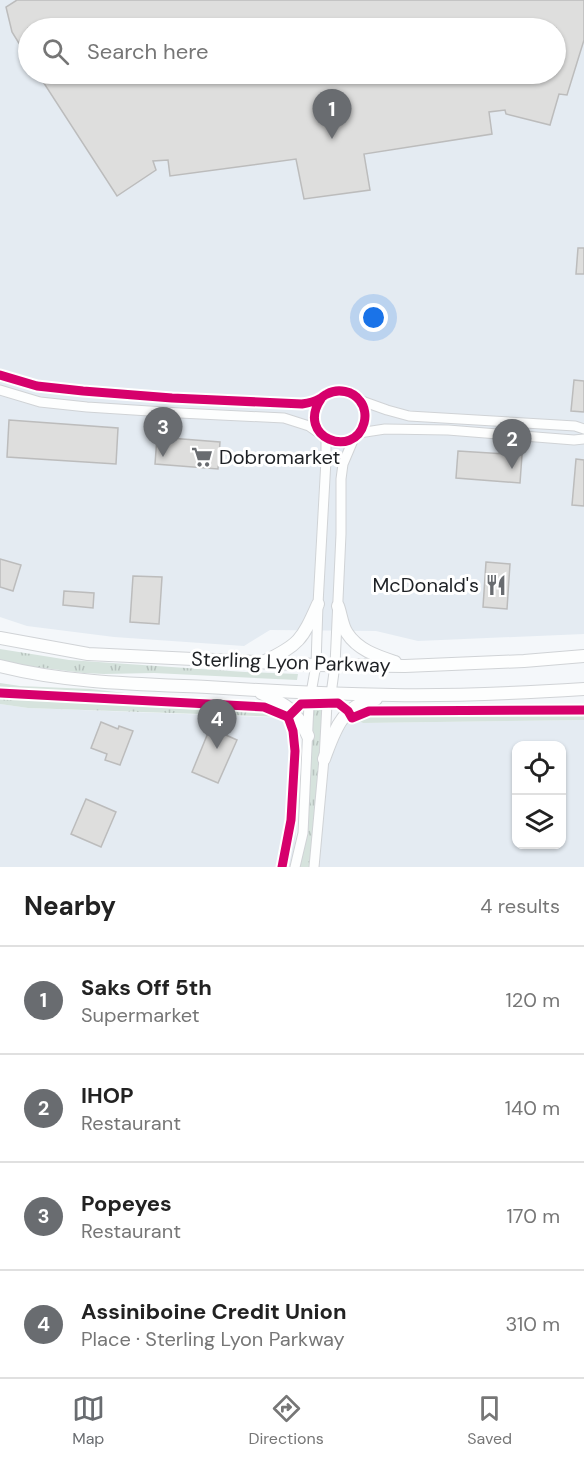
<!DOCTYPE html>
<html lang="en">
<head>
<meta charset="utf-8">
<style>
  :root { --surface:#fff; --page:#f2f2f2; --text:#222; --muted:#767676; --line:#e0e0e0; --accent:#696c70 }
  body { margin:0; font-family:"DM Sans",sans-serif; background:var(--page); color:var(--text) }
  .controls { position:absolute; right:18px; bottom:18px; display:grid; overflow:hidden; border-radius:12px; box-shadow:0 2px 4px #0004 }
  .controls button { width:54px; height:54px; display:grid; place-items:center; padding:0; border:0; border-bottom:2px solid var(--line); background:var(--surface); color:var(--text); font:30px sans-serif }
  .you { position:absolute; left:374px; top:318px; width:21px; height:21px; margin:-15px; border:4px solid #fff; border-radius:50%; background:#1a73e8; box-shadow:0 0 0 9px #1a73e833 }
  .badge { display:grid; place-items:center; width:39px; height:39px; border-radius:50%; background:var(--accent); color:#fff; font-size:20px; font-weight:700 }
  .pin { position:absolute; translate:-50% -50px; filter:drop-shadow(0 2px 3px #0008) }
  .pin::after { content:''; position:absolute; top:32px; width:21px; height:18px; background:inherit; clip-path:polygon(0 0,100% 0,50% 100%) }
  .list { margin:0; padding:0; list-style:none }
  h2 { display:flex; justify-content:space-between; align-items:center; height:78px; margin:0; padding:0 24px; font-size:26px }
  h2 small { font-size:20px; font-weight:400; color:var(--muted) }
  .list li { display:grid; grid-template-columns:39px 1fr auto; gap:18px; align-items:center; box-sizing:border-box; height:108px; padding:0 24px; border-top:2px solid var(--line) }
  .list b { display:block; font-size:22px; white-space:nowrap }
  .list p { margin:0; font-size:20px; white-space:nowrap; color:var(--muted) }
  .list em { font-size:20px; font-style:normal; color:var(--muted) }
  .icon { flex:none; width:33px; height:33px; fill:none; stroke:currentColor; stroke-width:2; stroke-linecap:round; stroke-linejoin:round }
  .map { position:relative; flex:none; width:584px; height:867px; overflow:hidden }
  .search { position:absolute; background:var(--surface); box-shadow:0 2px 4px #0004; left:18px; right:18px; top:18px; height:66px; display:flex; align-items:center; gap:15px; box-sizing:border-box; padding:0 21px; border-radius:33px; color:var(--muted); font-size:22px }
  .sheet { height:510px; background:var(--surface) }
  nav { display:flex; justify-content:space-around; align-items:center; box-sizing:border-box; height:84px; border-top:2px solid var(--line); background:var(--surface); font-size:16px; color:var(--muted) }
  nav a { display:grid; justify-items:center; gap:3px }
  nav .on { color:var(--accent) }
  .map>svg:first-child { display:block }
  .built { fill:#e4ebf2; fill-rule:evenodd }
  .grass { fill:url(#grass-tufts) }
  .building { fill:#dededd; stroke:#bcbcbc; stroke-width:1.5 }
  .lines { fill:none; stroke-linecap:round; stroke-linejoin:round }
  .minor-casing { stroke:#d0d3d6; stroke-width:11 }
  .secondary-casing { stroke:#d0d3d6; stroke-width:14 }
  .minor { stroke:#fdfefe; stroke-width:9 }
  .secondary { stroke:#fdfefe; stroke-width:12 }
  .cycleway-casing { stroke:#fff; stroke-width:13 }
  .cycleway { stroke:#d6006c; stroke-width:9 }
  .labels { text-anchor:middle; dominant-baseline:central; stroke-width:6; stroke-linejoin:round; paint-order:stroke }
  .poi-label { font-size:20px; fill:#1e2125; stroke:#fff; text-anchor:start }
  .street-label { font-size:20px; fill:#1e2125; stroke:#fff }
</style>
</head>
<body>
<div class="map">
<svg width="584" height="867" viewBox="0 0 584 867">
  <defs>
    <pattern id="grass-tufts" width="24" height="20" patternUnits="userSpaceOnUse" patternTransform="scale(1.5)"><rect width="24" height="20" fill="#d6e3dd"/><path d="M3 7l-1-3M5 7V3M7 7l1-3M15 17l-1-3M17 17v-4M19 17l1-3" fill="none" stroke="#b7c2be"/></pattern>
  </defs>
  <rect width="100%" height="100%" fill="#f4f7fa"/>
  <!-- built -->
  <g class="built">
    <path d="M0 0H584V634L418 641 376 631 270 630 244 646 114 637 27 626 0 617ZM28 28H556V74H28Z"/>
    <path d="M0 704 28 708 290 718 297 722 300 729 301 763 299 802 295 844 290 867H0Z"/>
    <path d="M348 711 352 718 363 723 584 720V867H314L324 759ZM516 746H562V844H516Z"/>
  </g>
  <!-- grass -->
  <g class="grass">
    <path d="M0 649 69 660 245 672 298 674 297 680 154 673 104 674 84 673 28 666 0 660Z"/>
    <path d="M0 683 20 686 90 689 160 697 270 705 288 713 283 717 28 708 0 704Z"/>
    <path d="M312 693 331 694 314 867H295Z"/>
    <path d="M584 706V720L363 723 352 718 376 712H548L563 707Z"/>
  </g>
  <!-- building -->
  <g class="building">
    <path d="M17 0H584V40L567 95 559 94 550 125 506 114 505 110 489 112 492 134 364 154 370 190 304 199 296 159 170 176 168 160 153 161 156 170 117 196 38 74H556V28H28V58L12 32 6 7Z"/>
    <path d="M578 248H584V274H576Z"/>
    <path d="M574 380 584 381V412L571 411Z"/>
    <path d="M9 420 118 428 116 464 7 457Z"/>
    <path d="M157 437 220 442 218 469 155 464Z"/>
    <path d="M458 451 522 455 520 483 456 478Z"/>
    <path d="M576 459 584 460V506L572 505Z"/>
    <path d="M0 559 21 565 13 591 0 587Z"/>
    <path d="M486 562 510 564 507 609 483 607Z"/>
    <path d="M133 576 162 577 159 624 130 622Z"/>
    <path d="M64 591 94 593 93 608 63 605Z"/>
    <path d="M101 722 118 729 119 726 133 731 120 765 105 760 107 754 91 748Z"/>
    <path d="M210 728 237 740 218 783 192 772Z"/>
    <path d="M86 799 116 812 101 847 71 834Z"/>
  </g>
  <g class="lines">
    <defs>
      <g id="minor">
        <path d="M0 375 37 386 83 391 172 398 302 404C308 403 314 402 319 399 322 398 324 395 327 394 338 388 353 391 360 401 365 407 366 416 364 423 354 460 295 437 321 399"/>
        <path d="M0 390 40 402 87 407 180 413 284 418 309 426 319 433"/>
        <path d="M359 400 387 410 409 416 575 426 584 429"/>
        <path d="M359 433 385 429 448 430 574 440 584 439"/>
        <path d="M295 867 303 833 309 704 316 665 318 604 326 460V438"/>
        <path d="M314 867 324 759 327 704 331 694 335 665 341 534V479L343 464 354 438"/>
      </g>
      <g id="secondary">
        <path d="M338 606C341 614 342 626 347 633 358 650 377 656 395 662"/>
        <path d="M0 638 88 654 316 665 405 666 524 661 584 656"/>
        <path d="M263 662C299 645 302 640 318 604"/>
        <path d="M0 666C67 683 138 684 207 687 269 691 331 694 393 695 457 696 521 693 584 689"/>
        <path d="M261 693C286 704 297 711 308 736"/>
        <path d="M324 759C335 730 341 706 376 699"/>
      </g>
    </defs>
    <!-- minor casing -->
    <use href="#minor" class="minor-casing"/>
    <!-- secondary casing -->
    <use href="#secondary" class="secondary-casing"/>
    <!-- minor -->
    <use href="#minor" class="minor"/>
    <!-- secondary -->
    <use href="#secondary" class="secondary"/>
    <defs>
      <g id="cycleway">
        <path d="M0 375 37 386 83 391 172 398 302 404C308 403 314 402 319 399 322 398 324 395 327 394 338 388 353 391 360 401 365 407 366 416 364 423 354 460 295 437 321 399"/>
        <path d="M0 693 264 707 288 717 301 704 338 703 348 711 352 718 369 711 584 710"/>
        <path d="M282 867 291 820 295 751 293 731 288 717"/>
      </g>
    </defs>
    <!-- cycleway casing -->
    <use href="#cycleway" class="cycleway-casing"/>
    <!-- cycleway -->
    <use href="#cycleway" class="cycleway"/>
  </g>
  <!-- icons -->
  <defs>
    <symbol id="supermarket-bare" viewBox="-9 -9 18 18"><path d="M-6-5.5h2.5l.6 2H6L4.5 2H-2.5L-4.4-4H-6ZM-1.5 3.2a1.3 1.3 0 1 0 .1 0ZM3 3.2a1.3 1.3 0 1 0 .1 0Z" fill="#696c70" stroke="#fff" stroke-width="2.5" paint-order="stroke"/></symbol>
    <symbol id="restaurant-bare" viewBox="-9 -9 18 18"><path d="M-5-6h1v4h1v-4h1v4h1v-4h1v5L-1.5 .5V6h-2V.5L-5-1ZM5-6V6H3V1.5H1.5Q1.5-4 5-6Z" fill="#696c70" stroke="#fff" stroke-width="2.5" paint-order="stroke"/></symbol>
  </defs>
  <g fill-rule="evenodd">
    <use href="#supermarket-bare" x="187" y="442" width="30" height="30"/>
    <use href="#restaurant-bare" x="481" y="570" width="30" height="30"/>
  </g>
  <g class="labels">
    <!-- poi labels -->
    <g class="poi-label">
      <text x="219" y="457">Dobromarket</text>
      <text x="479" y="585" text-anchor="end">McDonald's</text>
    </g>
    <!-- street labels -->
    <g class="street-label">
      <text transform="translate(291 662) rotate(2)">Sterling Lyon Parkway</text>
    </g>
  </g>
</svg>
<div class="controls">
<button><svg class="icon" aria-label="locate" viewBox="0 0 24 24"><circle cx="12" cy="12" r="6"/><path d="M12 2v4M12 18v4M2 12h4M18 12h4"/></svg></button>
<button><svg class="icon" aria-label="layers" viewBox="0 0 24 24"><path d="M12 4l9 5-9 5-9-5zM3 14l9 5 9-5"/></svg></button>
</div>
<div class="you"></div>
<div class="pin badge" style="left:332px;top:139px">1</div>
<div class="pin badge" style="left:512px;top:469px">2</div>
<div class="pin badge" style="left:163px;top:457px">3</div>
<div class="pin badge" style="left:217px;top:749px">4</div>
<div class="search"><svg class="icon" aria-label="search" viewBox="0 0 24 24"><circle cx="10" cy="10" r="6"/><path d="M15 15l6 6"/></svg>Search here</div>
</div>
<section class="sheet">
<h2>Nearby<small>4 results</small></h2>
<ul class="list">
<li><span class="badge">1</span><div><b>Saks Off 5th</b><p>Supermarket</p></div><em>120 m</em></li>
<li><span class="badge">2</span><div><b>IHOP</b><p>Restaurant</p></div><em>140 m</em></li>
<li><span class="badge">3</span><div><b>Popeyes</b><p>Restaurant</p></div><em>170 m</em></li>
<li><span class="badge">4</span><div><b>Assiniboine Credit Union</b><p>Place · Sterling Lyon Parkway</p></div><em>310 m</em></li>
</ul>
</section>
<nav>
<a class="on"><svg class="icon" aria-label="map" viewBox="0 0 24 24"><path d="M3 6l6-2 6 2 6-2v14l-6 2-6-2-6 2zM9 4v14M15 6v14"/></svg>Map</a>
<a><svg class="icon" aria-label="directions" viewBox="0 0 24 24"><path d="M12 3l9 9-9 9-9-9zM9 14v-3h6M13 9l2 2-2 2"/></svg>Directions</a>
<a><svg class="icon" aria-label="saved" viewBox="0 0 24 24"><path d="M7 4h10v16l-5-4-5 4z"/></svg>Saved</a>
</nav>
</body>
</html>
